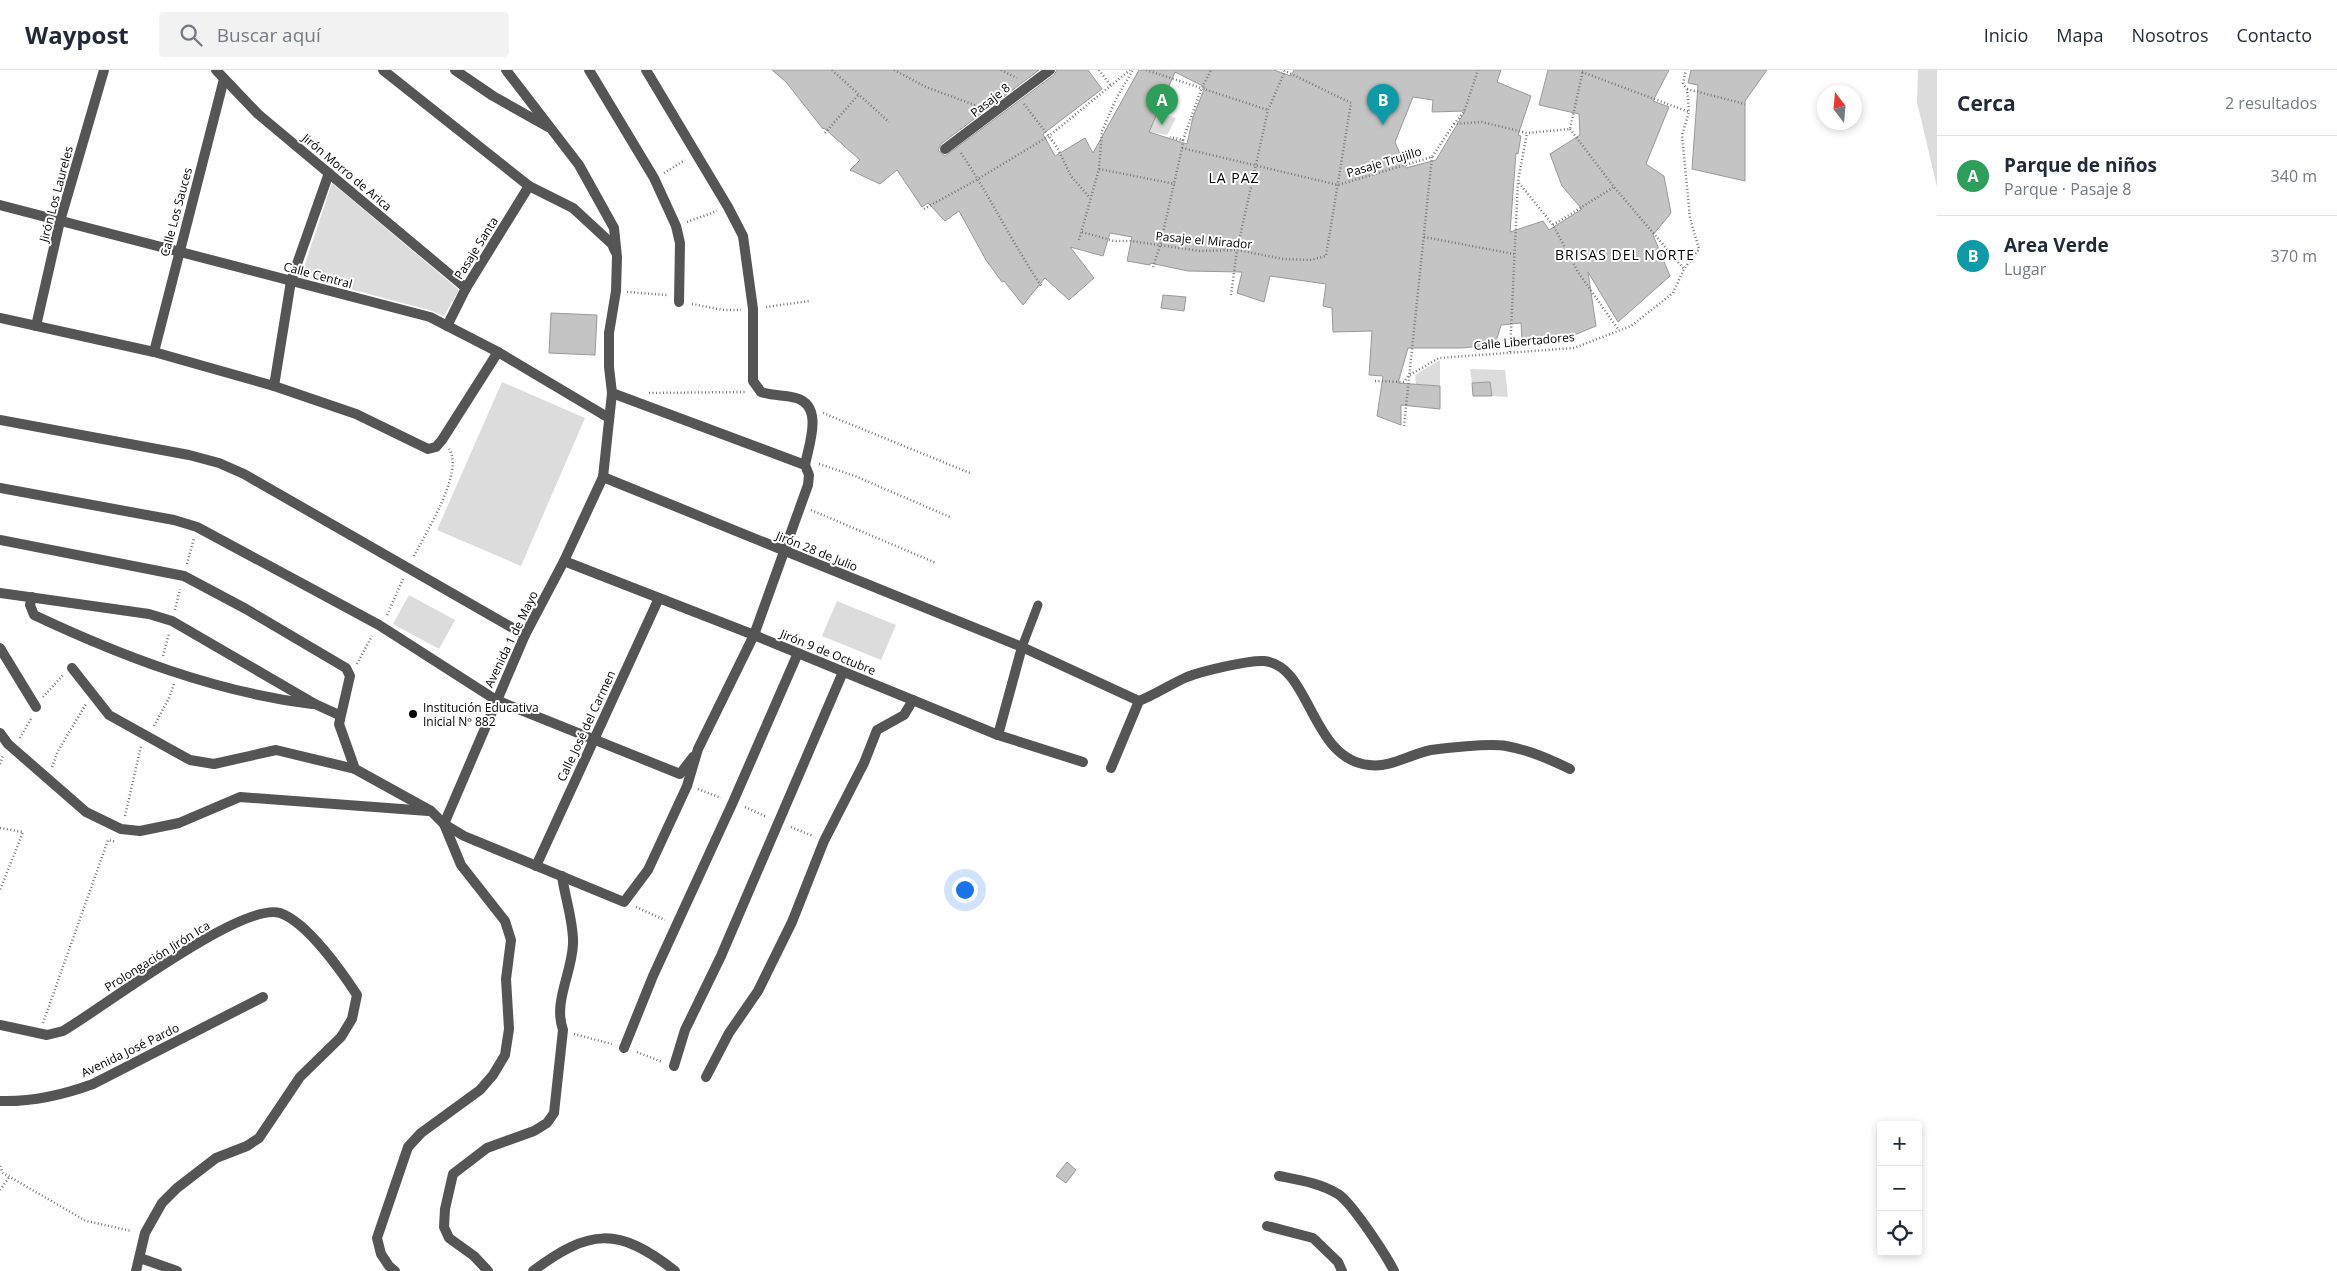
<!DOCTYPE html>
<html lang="es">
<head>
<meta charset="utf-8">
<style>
  :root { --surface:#fff; --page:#f2f2f3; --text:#1f2937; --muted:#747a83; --line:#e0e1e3; --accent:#7c3aed }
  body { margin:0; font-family:"Open Sans",sans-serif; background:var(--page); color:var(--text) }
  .controls { position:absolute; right:15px; bottom:15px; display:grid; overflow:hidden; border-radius:5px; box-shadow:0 2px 8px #0003 }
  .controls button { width:45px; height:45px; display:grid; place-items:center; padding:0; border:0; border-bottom:1px solid var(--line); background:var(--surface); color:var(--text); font:25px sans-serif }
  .compass { position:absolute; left:1817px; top:15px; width:45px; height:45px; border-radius:50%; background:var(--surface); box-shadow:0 2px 8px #0003; rotate:344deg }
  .you { position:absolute; left:964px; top:819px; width:18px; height:18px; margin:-12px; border:4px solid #fff; border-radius:50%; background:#1a73e8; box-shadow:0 0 0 8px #1a73e833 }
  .badge { display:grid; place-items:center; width:32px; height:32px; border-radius:50%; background:var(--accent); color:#fff; font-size:16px; font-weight:700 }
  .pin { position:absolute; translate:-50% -41px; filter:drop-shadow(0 1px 2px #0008) }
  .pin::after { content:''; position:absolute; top:26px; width:18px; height:15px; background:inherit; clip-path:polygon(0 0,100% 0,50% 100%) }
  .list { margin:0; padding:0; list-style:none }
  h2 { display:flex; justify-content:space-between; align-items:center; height:65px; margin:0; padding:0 20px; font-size:21px }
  h2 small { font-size:16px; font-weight:400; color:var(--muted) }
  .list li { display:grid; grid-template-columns:32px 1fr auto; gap:15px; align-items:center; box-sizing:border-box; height:80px; padding:0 20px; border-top:1px solid var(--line) }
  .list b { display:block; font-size:19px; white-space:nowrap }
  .list p { margin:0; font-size:16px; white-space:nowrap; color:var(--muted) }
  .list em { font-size:16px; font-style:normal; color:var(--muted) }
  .icon { flex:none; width:28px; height:28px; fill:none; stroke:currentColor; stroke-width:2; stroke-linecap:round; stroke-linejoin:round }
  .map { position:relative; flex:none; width:1937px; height:1201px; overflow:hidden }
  header { display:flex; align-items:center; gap:30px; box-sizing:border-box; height:70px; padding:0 25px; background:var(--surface); border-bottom:1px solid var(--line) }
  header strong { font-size:24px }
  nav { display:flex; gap:28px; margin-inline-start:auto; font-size:18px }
  .search { width:350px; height:45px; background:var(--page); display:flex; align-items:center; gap:12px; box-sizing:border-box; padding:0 18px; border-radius:5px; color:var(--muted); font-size:19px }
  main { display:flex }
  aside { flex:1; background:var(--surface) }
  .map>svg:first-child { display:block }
  .green { fill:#dcdcdc }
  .building { fill:#c4c4c4; stroke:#999; fill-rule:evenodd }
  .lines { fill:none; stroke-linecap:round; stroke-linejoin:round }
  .path { stroke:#777; stroke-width:2.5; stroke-dasharray:1 2.5; stroke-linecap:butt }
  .service { stroke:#555; stroke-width:9 }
  .minor { stroke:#555; stroke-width:10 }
  .tertiary { stroke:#555; stroke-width:10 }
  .poi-dot { fill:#000; stroke:#fff; stroke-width:2 }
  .labels { text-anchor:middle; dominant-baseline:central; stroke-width:4; stroke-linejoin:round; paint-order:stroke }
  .street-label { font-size:12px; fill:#000; stroke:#fff }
  .poi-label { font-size:12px; fill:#000; stroke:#fff; text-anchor:start }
  .neighbourhood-label { font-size:14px; letter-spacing:1px; fill:#000; stroke:#fff }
</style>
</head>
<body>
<header>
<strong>Waypost</strong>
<div class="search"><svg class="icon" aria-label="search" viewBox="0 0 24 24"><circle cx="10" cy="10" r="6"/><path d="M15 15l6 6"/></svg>Buscar aquí</div>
<nav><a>Inicio</a><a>Mapa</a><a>Nosotros</a><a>Contacto</a></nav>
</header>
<main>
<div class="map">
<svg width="1937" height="1201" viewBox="0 0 1937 1201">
  <rect width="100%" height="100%" fill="#fff"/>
  <!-- green -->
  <g class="green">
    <path d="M1918 0H1937V117L1917 32Z"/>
    <path d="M1157 42 1176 48 1167 65 1149 62Z"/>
    <path d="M332 113 459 220 444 246 429 240 301 206Z"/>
    <path d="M1440 290V316L1416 314 1415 305Z"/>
    <path d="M1470 299 1505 300 1508 327 1492 326 1490 312 1472 313Z"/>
    <path d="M502 312 585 348 521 496 437 460Z"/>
    <path d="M409 525 455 550 439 579 393 554Z"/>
    <path d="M837 531 896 555 881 590 822 566Z"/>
  </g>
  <!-- building -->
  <g class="building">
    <path d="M772 0H1039L941 74 938 80 945 86 1054 5 1057 0H1088L1102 19 1043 64 1055 86 1085 68 1093 83 1139 0H1274L1291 6 1294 0H1501L1497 12 1531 26 1518 65 1521 66 1518 84 1516 83 1510 162 1543 151 1549 160 1582 139 1562 116 1550 84 1580 65 1579 44 1539 35 1548 0H1669L1653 31 1669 37 1646 94 1664 106 1671 143 1653 165 1670 206 1618 252 1588 202 1596 256 1567 268 1522 271 1521 253 1501 255 1495 275 1461 278H1408L1398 313 1440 316V339L1401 335V355L1377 346 1383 306 1369 305 1372 261 1333 262 1332 238 1323 236 1326 214 1270 206 1264 232 1237 223 1242 202 1188 201 1150 193V195L1127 191 1132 167 1110 163 1103 186 1070 177 1094 208 1069 230 1045 208 1023 235 1004 211 1002 212 986 190 959 141 945 151 928 133 922 137 897 100 880 114 850 100 860 90 824 58 823 59 786 12ZM1175 2 1205 17 1193 47 1187 74 1149 62ZM1413 27 1433 30 1432 42 1465 41 1436 90 1406 98 1395 72Z"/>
    <path d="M1691 0H1767L1745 31V111L1692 99 1698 15 1688 13Z"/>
    <path d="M1163 225 1186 227 1184 241 1161 238Z"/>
    <path d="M551 243 597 245 595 285 549 283Z"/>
    <path d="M1490 312 1492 326H1473L1472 313Z"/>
    <path d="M1067 1092 1076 1100 1066 1113 1056 1106Z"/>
  </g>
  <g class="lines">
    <!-- path -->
    <g class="path">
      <path d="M832 0 889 52"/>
      <path d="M894 0 926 17 980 37"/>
      <path d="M1001 0 1017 8"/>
      <path d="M1099 0 1111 16"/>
      <path d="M1146 0 1268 40"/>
      <path d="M1582 2 1689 42"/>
      <path d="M1687 19 1745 34"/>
      <path d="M1024 34 1057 77 1071 106 1090 128"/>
      <path d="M1454 54 1464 42 1478 0"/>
      <path d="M1570 59 1614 117 1684 199"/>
      <path d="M825 63 859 24"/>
      <path d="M1183 70 1201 20 1211 0"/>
      <path d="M1182 78 1338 115 1432 87 1454 54 1482 52 1527 63 1570 59 1583 0"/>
      <path d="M961 83C990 126 1012 173 1042 217"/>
      <path d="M1099 99 1175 114"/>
      <path d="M664 103 685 90"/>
      <path d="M1519 113 1553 155 1578 202 1618 259"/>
      <path d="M924 139 978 109 1049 66 1130 0"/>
      <path d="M687 152 717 141"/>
      <path d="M1553 155 1614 117"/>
      <path d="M1082 162 1114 171H1131L1200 181 1237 180 1283 189 1310 190 1326 186 1351 33 1283 0"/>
      <path d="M1424 167 1514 184"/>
      <path d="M1079 170 1099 99 1102 61 1117 27 1133 0"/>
      <path d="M1153 197 1160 176 1182 78 1183 70 1170 67"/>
      <path d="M627 222 667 225"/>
      <path d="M1231 225 1237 180 1268 40 1285 1"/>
      <path d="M692 234 724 240H741"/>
      <path d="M766 237 810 231"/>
      <path d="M1510 282 1518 111 1527 63"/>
      <path d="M1375 311 1404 312 1408 306 1439 288 1574 278 1631 256 1673 223 1684 199 1699 179 1690 148 1682 65 1689 42 1687 19 1683 13 1686 0"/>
      <path d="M649 323 746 322"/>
      <path d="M823 343 970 403"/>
      <path d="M1404 356 1432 87"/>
      <path d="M819 394 855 406 950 447"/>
      <path d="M811 440 936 493"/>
      <path d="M414 486C425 464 465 401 449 379"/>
      <path d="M187 494 194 468"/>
      <path d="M175 540 180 519"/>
      <path d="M387 545 403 509"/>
      <path d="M163 586 169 563"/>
      <path d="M357 594 372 566"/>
      <path d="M43 627 63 605"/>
      <path d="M154 656 169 628 174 614"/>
      <path d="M20 668 32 647"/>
      <path d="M0 694 3 686"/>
      <path d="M52 697 58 681 86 634"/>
      <path d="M698 719 721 728"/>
      <path d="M745 737 767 747"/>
      <path d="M125 746 141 676"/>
      <path d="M791 757 813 766"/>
      <path d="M0 758 23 762 0 820"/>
      <path d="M636 837 665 850"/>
      <path d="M43 953 108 770 116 772"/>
      <path d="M574 964 612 974"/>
      <path d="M637 982 662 992"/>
      <path d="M0 1096 3 1103 86 1151 132 1161"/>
      <path d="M0 1120 10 1106"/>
    </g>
    <!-- service -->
    <path class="service" d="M1022 577 1038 535"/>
    <!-- minor -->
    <g class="minor">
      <path d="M216 0 258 44 466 218"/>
      <path d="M383 0 529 116 573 138 612 174 615 181"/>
      <path d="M455 0 493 26 548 57"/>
      <path d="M589 0 654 108 676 156 680 173 679 232"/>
      <path d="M646 0 728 137 743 166 753 239V311L761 322C772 326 785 325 796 328 824 336 809 374 805 395"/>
      <path d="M945 79 1050 0"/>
      <path d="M0 248 154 282 274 316 356 344 428 379 436 377 442 370 498 282"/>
      <path d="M36 256 60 151 104 0"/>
      <path d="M447 256 466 218 529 116"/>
      <path d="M154 282 224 9"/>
      <path d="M274 316 291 211 329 103"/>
      <path d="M0 350 189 385 219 393 244 404 525 565"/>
      <path d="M603 407 1022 577 1139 631C1156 624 1171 614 1187 607 1202 601 1249 590 1264 591 1311 595 1310 689 1369 695 1391 698 1410 684 1431 680 1447 678 1491 673 1506 676 1529 680 1549 689 1570 699"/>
      <path d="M0 418 174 450 197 457 379 555 496 630 680 704 693 687"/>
      <path d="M0 470 184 506 246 539 346 598 350 606 339 654 355 699 431 741 444 754 464 766 624 832 648 800 687 716 698 679 754 565 808 415 809 405 805 395 612 323"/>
      <path d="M564 491 754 565 998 665 1083 692"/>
      <path d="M0 523 149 544 172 551 315 634 339 645"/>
      <path d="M32 527 30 535 34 545C121 586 215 622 312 634"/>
      <path d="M0 578 36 637"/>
      <path d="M72 598 109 645 190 690 214 694 276 680 355 699"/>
      <path d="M0 663 8 674 86 742 121 759 140 761 179 753 240 727 428 741"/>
      <path d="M998 665 1022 577"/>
      <path d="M1111 698 1139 631"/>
      <path d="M536 796 659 528"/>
      <path d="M0 955 47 965 63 961C101 939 242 831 280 843 307 852 342 902 357 925L352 949 341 967 300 1007 259 1068 247 1076 216 1088 177 1118 162 1133 145 1163 136 1201"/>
      <path d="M624 978 653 906 733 732 798 583"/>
      <path d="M674 996 685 960 721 886 843 602"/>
      <path d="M706 1007 729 963 758 921 792 852 824 771 864 693 877 660 904 645 913 630"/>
      <path d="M0 1031C32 1032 63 1025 93 1014L263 927"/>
      <path d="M1279 1106C1299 1110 1320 1113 1338 1124 1352 1133 1386 1185 1394 1201"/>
      <path d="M1267 1156 1313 1168 1338 1192 1342 1201"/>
      <path d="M140 1188 177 1201"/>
      <path d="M395 1201 389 1196 381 1184 377 1168 408 1077 421 1063 480 1020 493 1005 505 985 509 959 506 909 511 870 505 851 461 795 444 754 525 565 564 491 603 407 612 323 609 297V263L616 221 617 187 614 158 579 95 506 0"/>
      <path d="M488 1201 474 1186 449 1168 444 1157 445 1139 453 1104 487 1078 534 1061 547 1053 554 1043 563 960C553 932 572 903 573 874 574 853 565 828 562 806"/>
      <path d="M533 1201C589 1159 618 1156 675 1201"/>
    </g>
    <!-- tertiary -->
    <path class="tertiary" d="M0 135 430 247 498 282 609 348"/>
  </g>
  <!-- markers -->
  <circle class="poi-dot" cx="413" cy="644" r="5"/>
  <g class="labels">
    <!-- street labels -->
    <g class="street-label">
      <text transform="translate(990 30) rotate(-38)">Pasaje 8</text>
      <text transform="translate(1384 92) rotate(-17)">Pasaje Trujillo</text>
      <text transform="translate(347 102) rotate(40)">Jirón Morro de Arica</text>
      <text transform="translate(56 124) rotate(-75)">Jirón Los Laureles</text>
      <text transform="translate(176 142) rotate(-75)">Calle Los Sauces</text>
      <text transform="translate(1204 170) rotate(5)">Pasaje el Mirador</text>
      <text transform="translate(476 178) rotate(-58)">Pasaje Santa</text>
      <text transform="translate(318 205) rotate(15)">Calle Central</text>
      <text transform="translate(1524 271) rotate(-5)">Calle Libertadores</text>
      <text transform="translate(817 481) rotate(22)">Jirón 28 de Julio</text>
      <text transform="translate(511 569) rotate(-64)">Avenida 1 de Mayo</text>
      <text transform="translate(828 582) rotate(22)">Jirón 9 de Octubre</text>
      <text transform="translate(586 656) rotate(-65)">Calle José del Carmen</text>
      <text transform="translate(157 886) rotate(-32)">Prolongación Jirón Ica</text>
      <text transform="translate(130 980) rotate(-26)">Avenida José Pardo</text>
    </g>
    <!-- poi labels -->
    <g class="poi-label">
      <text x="423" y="637">Institución Educativa<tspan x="423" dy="14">Inicial Nº 882</tspan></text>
    </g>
    <!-- neighbourhood labels -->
    <g class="neighbourhood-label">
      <text x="1234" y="107">LA PAZ</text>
      <text x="1625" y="184">BRISAS DEL NORTE</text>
    </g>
  </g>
</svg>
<div class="controls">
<button>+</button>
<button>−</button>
<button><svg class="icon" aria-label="locate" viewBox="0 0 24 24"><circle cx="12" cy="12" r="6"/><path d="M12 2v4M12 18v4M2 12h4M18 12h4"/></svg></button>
</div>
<svg class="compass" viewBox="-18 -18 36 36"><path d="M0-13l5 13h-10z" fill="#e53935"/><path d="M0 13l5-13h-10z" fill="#747a83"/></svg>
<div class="you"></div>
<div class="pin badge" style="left:1162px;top:55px;background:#2e9e5b">A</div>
<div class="pin badge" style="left:1383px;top:55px;background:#0f9aa8">B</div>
</div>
<aside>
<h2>Cerca<small>2 resultados</small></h2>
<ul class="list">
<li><span class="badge" style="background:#2e9e5b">A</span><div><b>Parque de niños</b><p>Parque · Pasaje 8</p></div><em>340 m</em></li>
<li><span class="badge" style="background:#0f9aa8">B</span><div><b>Area Verde</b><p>Lugar</p></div><em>370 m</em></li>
</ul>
</aside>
</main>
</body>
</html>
